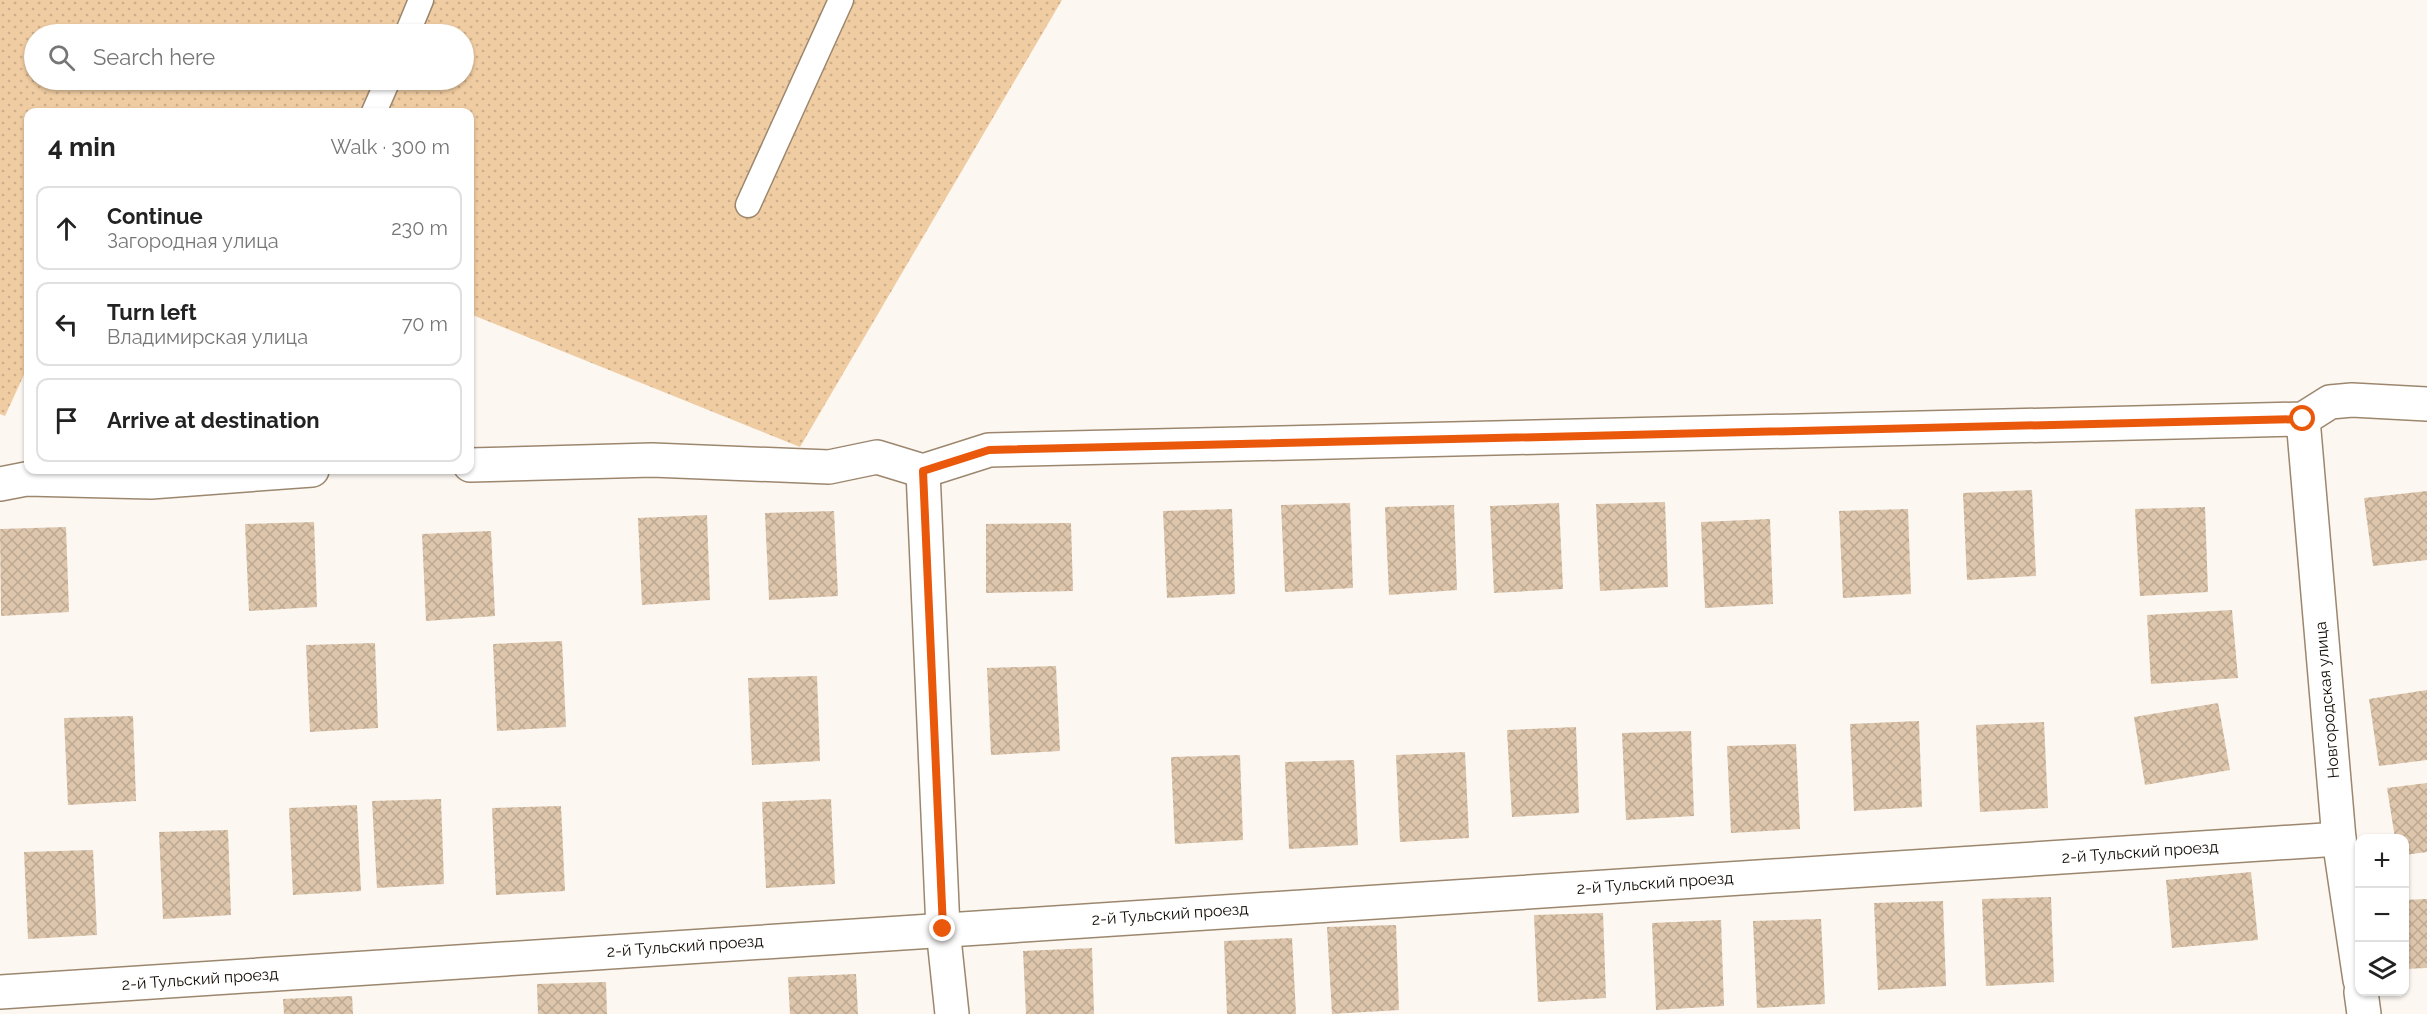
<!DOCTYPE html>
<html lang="en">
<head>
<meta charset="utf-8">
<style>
  :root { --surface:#fff; --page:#f2f2f2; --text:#222; --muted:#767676; --line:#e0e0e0 }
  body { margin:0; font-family:Raleway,sans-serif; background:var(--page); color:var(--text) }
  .controls { position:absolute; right:18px; bottom:18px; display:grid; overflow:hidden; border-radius:12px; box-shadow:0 2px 4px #0004 }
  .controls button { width:54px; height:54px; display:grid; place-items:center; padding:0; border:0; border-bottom:2px solid var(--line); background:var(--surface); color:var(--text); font:30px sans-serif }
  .stop { position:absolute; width:18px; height:18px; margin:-14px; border:4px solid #ea580c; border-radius:50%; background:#fff }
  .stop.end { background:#ea580c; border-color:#fff; box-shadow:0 2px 6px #0008 }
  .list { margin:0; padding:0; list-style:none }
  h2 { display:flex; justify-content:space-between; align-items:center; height:78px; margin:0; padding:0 24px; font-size:26px }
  h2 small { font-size:20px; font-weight:400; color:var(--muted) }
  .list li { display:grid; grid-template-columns:39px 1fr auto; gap:18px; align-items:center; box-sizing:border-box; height:84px; margin:0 12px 12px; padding:0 12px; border:2px solid var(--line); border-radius:12px }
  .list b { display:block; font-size:22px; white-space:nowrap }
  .list p { margin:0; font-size:20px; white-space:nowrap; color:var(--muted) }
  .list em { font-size:20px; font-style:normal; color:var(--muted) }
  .icon { flex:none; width:33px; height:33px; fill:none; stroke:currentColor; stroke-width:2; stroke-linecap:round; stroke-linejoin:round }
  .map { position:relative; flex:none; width:2427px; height:1014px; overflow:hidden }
  .search { position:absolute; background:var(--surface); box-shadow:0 2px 4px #0004; left:24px; top:24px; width:450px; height:66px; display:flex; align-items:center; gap:15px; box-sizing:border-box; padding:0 21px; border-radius:33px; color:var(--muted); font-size:22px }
  .panel { position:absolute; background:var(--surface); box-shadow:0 2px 4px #0004; left:24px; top:108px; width:450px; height:366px; border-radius:12px }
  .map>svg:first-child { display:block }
  .park { fill:url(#park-dots); fill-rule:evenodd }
  .building { fill:url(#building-cross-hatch) }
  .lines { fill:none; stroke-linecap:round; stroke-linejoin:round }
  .lane-casing { stroke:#9c876e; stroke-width:27 }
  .street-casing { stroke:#9c876e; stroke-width:36 }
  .lane { stroke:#fff; stroke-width:24 }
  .street { stroke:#fff; stroke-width:33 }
  .route { stroke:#ea580c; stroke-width:8 }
  .labels { text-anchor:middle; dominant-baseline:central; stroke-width:6; stroke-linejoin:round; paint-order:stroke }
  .street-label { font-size:16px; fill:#110a03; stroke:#fff }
</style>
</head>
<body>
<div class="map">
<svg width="2427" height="1014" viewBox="0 0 2427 1014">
  <defs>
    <pattern id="park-dots" width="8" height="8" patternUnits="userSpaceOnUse" patternTransform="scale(1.5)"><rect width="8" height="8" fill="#f0cca2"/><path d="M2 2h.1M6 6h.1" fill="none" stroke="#cdae8a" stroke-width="1.8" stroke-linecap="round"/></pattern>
    <pattern id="building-cross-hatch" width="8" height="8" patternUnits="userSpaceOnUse" patternTransform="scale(1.5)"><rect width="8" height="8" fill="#ddc6ac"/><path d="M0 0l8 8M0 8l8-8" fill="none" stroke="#bda992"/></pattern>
  </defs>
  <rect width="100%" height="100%" fill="#fcf7f1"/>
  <!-- park -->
  <path class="park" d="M0 0H1062L800 447 470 314V112H28V366L5 416 0 414ZM34 34H464V80H34Z"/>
  <!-- building -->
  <g class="building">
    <path d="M2032 490 2036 576 1967 580 1963 493Z"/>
    <path d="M2427 491V560L2373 566 2364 498Z"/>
    <path d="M1665 502 1668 587 1600 591 1596 504Z"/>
    <path d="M1350 503 1353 588 1285 592 1281 505Z"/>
    <path d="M1559 503 1563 589 1494 593 1490 506Z"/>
    <path d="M1454 505 1457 590 1389 595 1385 507Z"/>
    <path d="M2205 507 2208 592 2140 596 2135 509Z"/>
    <path d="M1232 509 1235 594 1167 598 1163 511Z"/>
    <path d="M1908 509 1911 594 1843 598 1839 511Z"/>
    <path d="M834 511 838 596 769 600 765 513Z"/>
    <path d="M707 515 710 600 642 605 638 518Z"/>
    <path d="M1770 519 1773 604 1705 608 1701 522Z"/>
    <path d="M314 522 317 607 249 611 245 524Z"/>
    <path d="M1071 523 1073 591 986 593V524Z"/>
    <path d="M66 527 69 612 1 616 0 529Z"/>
    <path d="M491 531 495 616 426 621 422 534Z"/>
    <path d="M2232 610 2238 678 2151 684 2147 615Z"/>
    <path d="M562 641 566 727 497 731 493 644Z"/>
    <path d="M375 643 378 728 310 732 306 645Z"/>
    <path d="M1056 666 1060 751 991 755 987 668Z"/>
    <path d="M817 676 820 761 752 765 748 678Z"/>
    <path d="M2427 690V760L2379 766 2369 699Z"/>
    <path d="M2218 703 2230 770 2145 785 2134 717Z"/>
    <path d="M133 716 136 801 68 805 64 718Z"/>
    <path d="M1919 721 1922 807 1854 811 1850 724Z"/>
    <path d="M2044 722 2048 808 1980 812 1976 725Z"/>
    <path d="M1576 727 1579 813 1512 817 1507 730Z"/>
    <path d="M1691 731 1694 816 1626 820 1622 733Z"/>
    <path d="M1796 744 1800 829 1731 833 1727 746Z"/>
    <path d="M1465 752 1469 838 1400 842 1396 755Z"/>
    <path d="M1240 755 1243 840 1175 844 1171 757Z"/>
    <path d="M1354 760 1358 845 1289 849 1285 762Z"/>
    <path d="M2427 783V852L2404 855V838H2395L2387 788Z"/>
    <path d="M441 799 444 884 377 888 372 801Z"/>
    <path d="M831 799 835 884 766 888 762 802Z"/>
    <path d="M357 805 361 891 293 895 289 808Z"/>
    <path d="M561 806 565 891 496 895 492 808Z"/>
    <path d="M228 830 231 915 163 919 159 832Z"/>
    <path d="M93 850 97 935 28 939 24 852Z"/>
    <path d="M2251 872 2258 940 2172 948 2166 880Z"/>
    <path d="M2051 897 2054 982 1986 986 1982 899Z"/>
    <path d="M2427 899V968L2404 969V900Z"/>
    <path d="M1943 901 1946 986 1878 990 1874 903Z"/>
    <path d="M1603 913 1606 998 1538 1002 1534 915Z"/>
    <path d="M1821 919 1825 1004 1757 1008 1753 921Z"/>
    <path d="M1721 920 1724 1006 1656 1010 1652 923Z"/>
    <path d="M1396 925 1399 1010 1332 1014 1327 927Z"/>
    <path d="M1292 938 1296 1014H1227L1224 941Z"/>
    <path d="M1092 948 1094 1014H1026L1023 951Z"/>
    <path d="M856 974 858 1014H790L788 977Z"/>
    <path d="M606 982 607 1014H538L537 984Z"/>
    <path d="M352 996 353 1014H284L283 999Z"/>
  </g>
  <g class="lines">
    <defs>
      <g id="lane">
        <path d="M407 34 421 0"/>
        <path d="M374 112 388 80"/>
        <path d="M748 205 841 0"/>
      </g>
      <g id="street">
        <path d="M2303 419 2339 839 2360 980"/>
        <path d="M470 465 652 460 829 467 877 457 923 471"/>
        <path d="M923 471 989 450 2303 419 2330 402 2352 400 2427 404"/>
        <path d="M923 471 943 929 952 1014"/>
        <path d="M0 484 26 479 151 482 312 470"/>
        <path d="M0 992 2339 839"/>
        <path d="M2361 992 2364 1014"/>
      </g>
    </defs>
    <!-- lane casing -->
    <use href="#lane" class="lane-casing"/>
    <!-- street casing -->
    <use href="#street" class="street-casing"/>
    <!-- lane -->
    <use href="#lane" class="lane"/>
    <!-- street -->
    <use href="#street" class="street"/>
  </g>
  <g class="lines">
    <!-- route -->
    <path class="route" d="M943 929 923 471 989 450 2303 419"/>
  </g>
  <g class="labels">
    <!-- street labels -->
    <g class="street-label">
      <text transform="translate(2327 700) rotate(-95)">Новгородская улица</text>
      <text transform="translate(2140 852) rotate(-4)">2-й Тульский проезд</text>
      <text transform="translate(1655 883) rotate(-4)">2-й Тульский проезд</text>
      <text transform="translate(1170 914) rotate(-4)">2-й Тульский проезд</text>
      <text transform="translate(685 946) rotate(-4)">2-й Тульский проезд</text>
      <text transform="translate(200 979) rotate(-4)">2-й Тульский проезд</text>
    </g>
  </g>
</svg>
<div class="controls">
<button>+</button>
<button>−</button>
<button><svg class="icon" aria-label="layers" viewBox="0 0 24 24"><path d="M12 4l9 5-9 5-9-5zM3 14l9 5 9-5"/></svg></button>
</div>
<div class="stop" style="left:2303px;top:419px"></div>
<div class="stop end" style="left:943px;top:929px"></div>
<div class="search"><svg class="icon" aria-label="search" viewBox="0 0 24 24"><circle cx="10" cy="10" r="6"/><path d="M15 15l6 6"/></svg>Search here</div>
<section class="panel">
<h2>4 min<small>Walk · 300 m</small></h2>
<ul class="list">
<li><svg class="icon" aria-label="ahead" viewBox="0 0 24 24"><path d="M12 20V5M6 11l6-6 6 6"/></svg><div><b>Continue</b><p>Загородная улица</p></div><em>230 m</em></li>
<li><svg class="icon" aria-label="left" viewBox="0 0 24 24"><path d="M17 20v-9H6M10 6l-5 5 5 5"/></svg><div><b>Turn left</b><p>Владимирская улица</p></div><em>70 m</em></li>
<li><svg class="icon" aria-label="arrive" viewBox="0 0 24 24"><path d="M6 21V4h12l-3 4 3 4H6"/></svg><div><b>Arrive at destination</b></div></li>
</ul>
</section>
</div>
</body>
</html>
